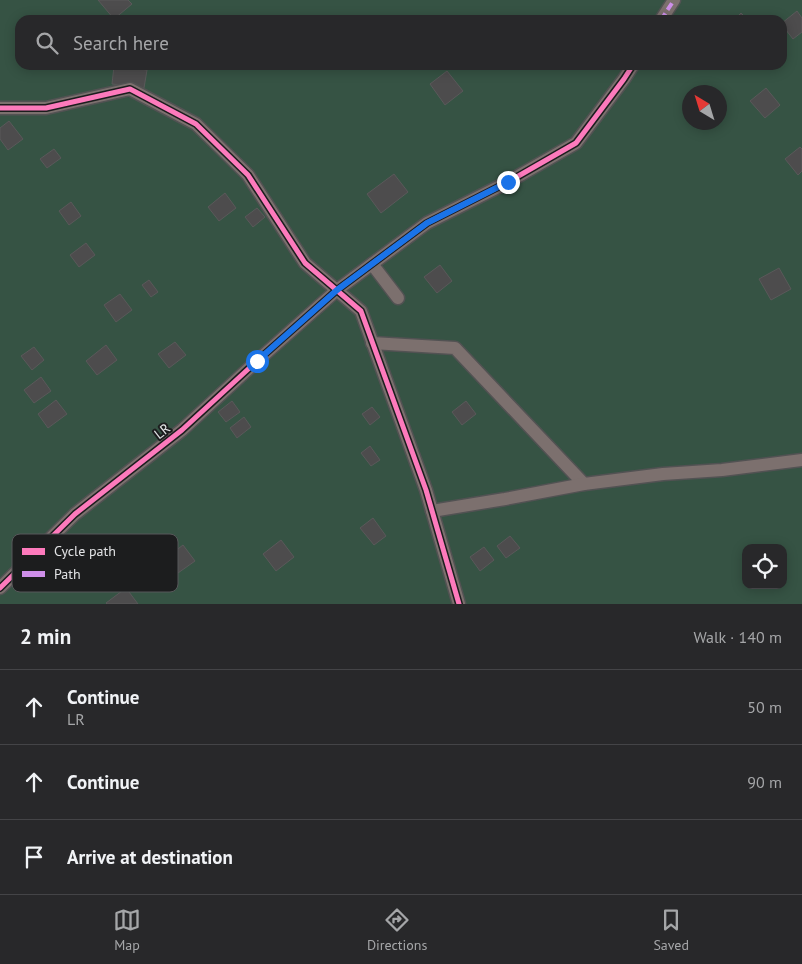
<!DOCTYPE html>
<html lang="en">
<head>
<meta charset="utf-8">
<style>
  :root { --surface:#28282a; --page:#303032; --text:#f1f3f6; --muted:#a5a6a8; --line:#444447; --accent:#a5a6a8 }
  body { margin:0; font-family:"PT Sans",sans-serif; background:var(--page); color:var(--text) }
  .controls { position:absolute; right:15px; bottom:15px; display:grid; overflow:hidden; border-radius:10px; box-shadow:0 2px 12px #0003 }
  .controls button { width:45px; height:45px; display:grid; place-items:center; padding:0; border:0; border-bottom:1px solid var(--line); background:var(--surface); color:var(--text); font:25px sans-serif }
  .compass { position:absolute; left:682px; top:85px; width:45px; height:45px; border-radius:50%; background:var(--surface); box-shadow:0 2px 12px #0003; rotate:322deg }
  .stop { position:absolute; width:15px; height:15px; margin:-11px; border:4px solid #1a73e8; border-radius:50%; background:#fff }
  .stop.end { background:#1a73e8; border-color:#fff; box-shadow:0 1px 5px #0008 }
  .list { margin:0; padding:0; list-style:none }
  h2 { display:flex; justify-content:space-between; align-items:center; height:65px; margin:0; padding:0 20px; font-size:21px }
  h2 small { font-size:16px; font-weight:400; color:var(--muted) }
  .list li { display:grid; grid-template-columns:32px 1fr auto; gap:15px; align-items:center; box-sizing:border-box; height:75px; padding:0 20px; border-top:1px solid var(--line) }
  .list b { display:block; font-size:19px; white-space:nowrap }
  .list p { margin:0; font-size:16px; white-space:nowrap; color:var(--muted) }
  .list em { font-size:16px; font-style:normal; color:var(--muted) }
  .icon { flex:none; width:28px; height:28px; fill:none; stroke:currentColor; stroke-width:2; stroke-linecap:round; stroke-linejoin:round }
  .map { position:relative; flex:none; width:802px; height:604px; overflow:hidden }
  .search { position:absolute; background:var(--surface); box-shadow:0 2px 12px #0003; left:15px; right:15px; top:15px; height:55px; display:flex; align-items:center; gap:12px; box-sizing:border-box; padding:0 18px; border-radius:15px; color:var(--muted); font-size:19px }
  .sheet { height:290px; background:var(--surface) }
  nav { display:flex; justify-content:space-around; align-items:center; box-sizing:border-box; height:70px; border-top:1px solid var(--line); background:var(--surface); font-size:14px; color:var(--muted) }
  nav a { display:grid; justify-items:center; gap:2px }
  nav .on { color:var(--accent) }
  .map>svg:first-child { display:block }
  .green { fill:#365344; fill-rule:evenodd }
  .building { fill:#4d4c4d; stroke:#5a595a }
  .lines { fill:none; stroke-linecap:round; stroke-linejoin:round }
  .street-casing { stroke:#525253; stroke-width:15 }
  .street { stroke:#7c706e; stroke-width:12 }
  .quiet { stroke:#ce8fe9; stroke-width:4; stroke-dasharray:8 4; stroke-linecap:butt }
  .cycleway-casing { stroke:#1c1d1e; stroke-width:8 }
  .cycleway { stroke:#fd7abc; stroke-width:5 }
  .route { stroke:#1a73e8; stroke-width:6 }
  .labels { text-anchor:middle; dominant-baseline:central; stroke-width:4; stroke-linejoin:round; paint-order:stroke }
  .street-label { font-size:14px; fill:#e2e3e5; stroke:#1c1d1e }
  .key { fill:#1c1d1e; stroke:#57585a; stroke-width:1 }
  .key-label { font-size:14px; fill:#e2e3e5 }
</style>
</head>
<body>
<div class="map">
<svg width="802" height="604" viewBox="0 0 802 604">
  <rect width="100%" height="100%" fill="#353638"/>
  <!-- green -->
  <path class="green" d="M0 0H802V604H0ZM20 20H782V65H20ZM690 92H720V122H690ZM746 548H783V585H746Z"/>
  <!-- building -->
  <g class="building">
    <path d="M98 0H128L132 4 114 19Z"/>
    <path d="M797 11 802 18V32L793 39 782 25V23Z"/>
    <path d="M741 13 748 20H734Z"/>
    <path d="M114 66 147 70 144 88 112 84Z"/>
    <path d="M447 71 463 91 445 105 430 84Z"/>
    <path d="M766 88 780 105 765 118 750 101Z"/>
    <path d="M9 121 23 139 8 150 0 139V128Z"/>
    <path d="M800 147 802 149V171L798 175 785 159Z"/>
    <path d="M54 149 61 158 47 168 40 159Z"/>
    <path d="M394 174 408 192 381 213 367 194Z"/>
    <path d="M225 193 236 208 219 221 208 207Z"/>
    <path d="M71 202 81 216 69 225 59 211Z"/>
    <path d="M257 208 265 217 253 227 245 217Z"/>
    <path d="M86 243 95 255 79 267 70 255Z"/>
    <path d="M440 265 452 281 437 293 424 277Z"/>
    <path d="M779 268 791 289 771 300 759 279Z"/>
    <path d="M149 280 158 292 151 297 142 285Z"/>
    <path d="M120 294 132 310 116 322 104 305Z"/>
    <path d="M175 342 186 355 169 368 158 354Z"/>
    <path d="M106 345 117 360 97 375 86 361Z"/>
    <path d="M34 347 44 360 32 370 21 356Z"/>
    <path d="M41 377 51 391 34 403 24 390Z"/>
    <path d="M56 400 67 414 48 428 38 414Z"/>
    <path d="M232 401 240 412 226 422 218 412Z"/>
    <path d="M466 401 476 414 462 425 452 412Z"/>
    <path d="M372 407 380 417 370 425 362 414Z"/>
    <path d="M244 417 251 427 237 438 230 428Z"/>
    <path d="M370 446 380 460 371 466 361 453Z"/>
    <path d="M373 518 386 536 374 545 360 528Z"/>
    <path d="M510 536 520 548 506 558 497 546Z"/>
    <path d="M281 540 294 557 276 571 263 554Z"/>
    <path d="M183 545 195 561 178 573 166 558Z"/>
    <path d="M484 547 494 560 480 571 470 557Z"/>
    <path d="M126 588 138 604H107L106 603Z"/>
  </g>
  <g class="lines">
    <defs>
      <g id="street">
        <path d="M661 20 674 0"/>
        <path d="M0 108H46L130 89 196 124 248 175 305 263 361 311 426 490 459 604"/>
        <path d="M372 264 398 298"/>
        <path d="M372 343 455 348 584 484"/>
        <path d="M432 511 505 499 584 484 663 474 722 470 802 460"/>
        <path d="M0 588 75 514 182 430 257 361 337 290 427 223 508 182 576 143 624 79 633 65"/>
      </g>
    </defs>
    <!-- street casing -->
    <use href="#street" class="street-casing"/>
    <!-- street -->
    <use href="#street" class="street"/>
    <!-- quiet -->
    <path class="quiet" d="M661 20 674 0"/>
    <defs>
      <g id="cycleway">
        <path d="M0 108H46L130 89 196 124 248 175 305 263 361 311 426 490 459 604"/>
        <path d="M0 588 75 514 182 430 257 361 337 290 427 223 508 182 576 143 624 79 633 65"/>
      </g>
    </defs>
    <!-- cycleway casing -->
    <use href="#cycleway" class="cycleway-casing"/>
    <!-- cycleway -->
    <use href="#cycleway" class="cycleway"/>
  </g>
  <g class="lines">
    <!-- route -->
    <path class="route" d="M257 361 337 290 427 223 508 182"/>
  </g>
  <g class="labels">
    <!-- street labels -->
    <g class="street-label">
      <text transform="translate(162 431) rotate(-38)">LR</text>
    </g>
  </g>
  <!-- legend -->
  <rect x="12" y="534" width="166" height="58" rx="8" class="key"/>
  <rect x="22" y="548" width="23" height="7" fill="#fd7abc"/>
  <rect x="22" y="571" width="23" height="6" fill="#ce8fe9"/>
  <g class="key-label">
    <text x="54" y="556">Cycle path</text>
    <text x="54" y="579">Path</text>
  </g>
</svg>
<div class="controls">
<button><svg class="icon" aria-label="locate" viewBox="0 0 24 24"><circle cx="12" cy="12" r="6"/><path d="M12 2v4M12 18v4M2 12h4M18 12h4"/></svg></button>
</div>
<svg class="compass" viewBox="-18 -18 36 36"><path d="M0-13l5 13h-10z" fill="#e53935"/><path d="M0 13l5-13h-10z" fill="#a5a6a8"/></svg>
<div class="stop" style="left:257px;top:361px"></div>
<div class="stop end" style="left:508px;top:182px"></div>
<div class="search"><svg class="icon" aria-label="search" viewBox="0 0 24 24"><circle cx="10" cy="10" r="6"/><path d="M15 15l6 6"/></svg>Search here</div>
</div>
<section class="sheet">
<h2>2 min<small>Walk · 140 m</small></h2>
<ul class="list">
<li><svg class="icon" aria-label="ahead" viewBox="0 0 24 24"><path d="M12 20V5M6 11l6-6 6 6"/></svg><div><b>Continue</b><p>LR</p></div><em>50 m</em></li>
<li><svg class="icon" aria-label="ahead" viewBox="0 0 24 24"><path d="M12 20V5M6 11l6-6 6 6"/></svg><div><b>Continue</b></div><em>90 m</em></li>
<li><svg class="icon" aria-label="arrive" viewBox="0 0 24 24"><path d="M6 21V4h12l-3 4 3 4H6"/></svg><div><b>Arrive at destination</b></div></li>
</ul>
</section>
<nav>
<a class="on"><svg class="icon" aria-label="map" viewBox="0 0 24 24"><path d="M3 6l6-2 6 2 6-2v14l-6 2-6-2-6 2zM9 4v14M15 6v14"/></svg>Map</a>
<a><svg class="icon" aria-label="directions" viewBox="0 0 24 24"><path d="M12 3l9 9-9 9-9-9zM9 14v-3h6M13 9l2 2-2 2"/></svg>Directions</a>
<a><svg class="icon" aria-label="saved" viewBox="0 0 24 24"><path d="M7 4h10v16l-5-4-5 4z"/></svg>Saved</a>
</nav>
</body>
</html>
